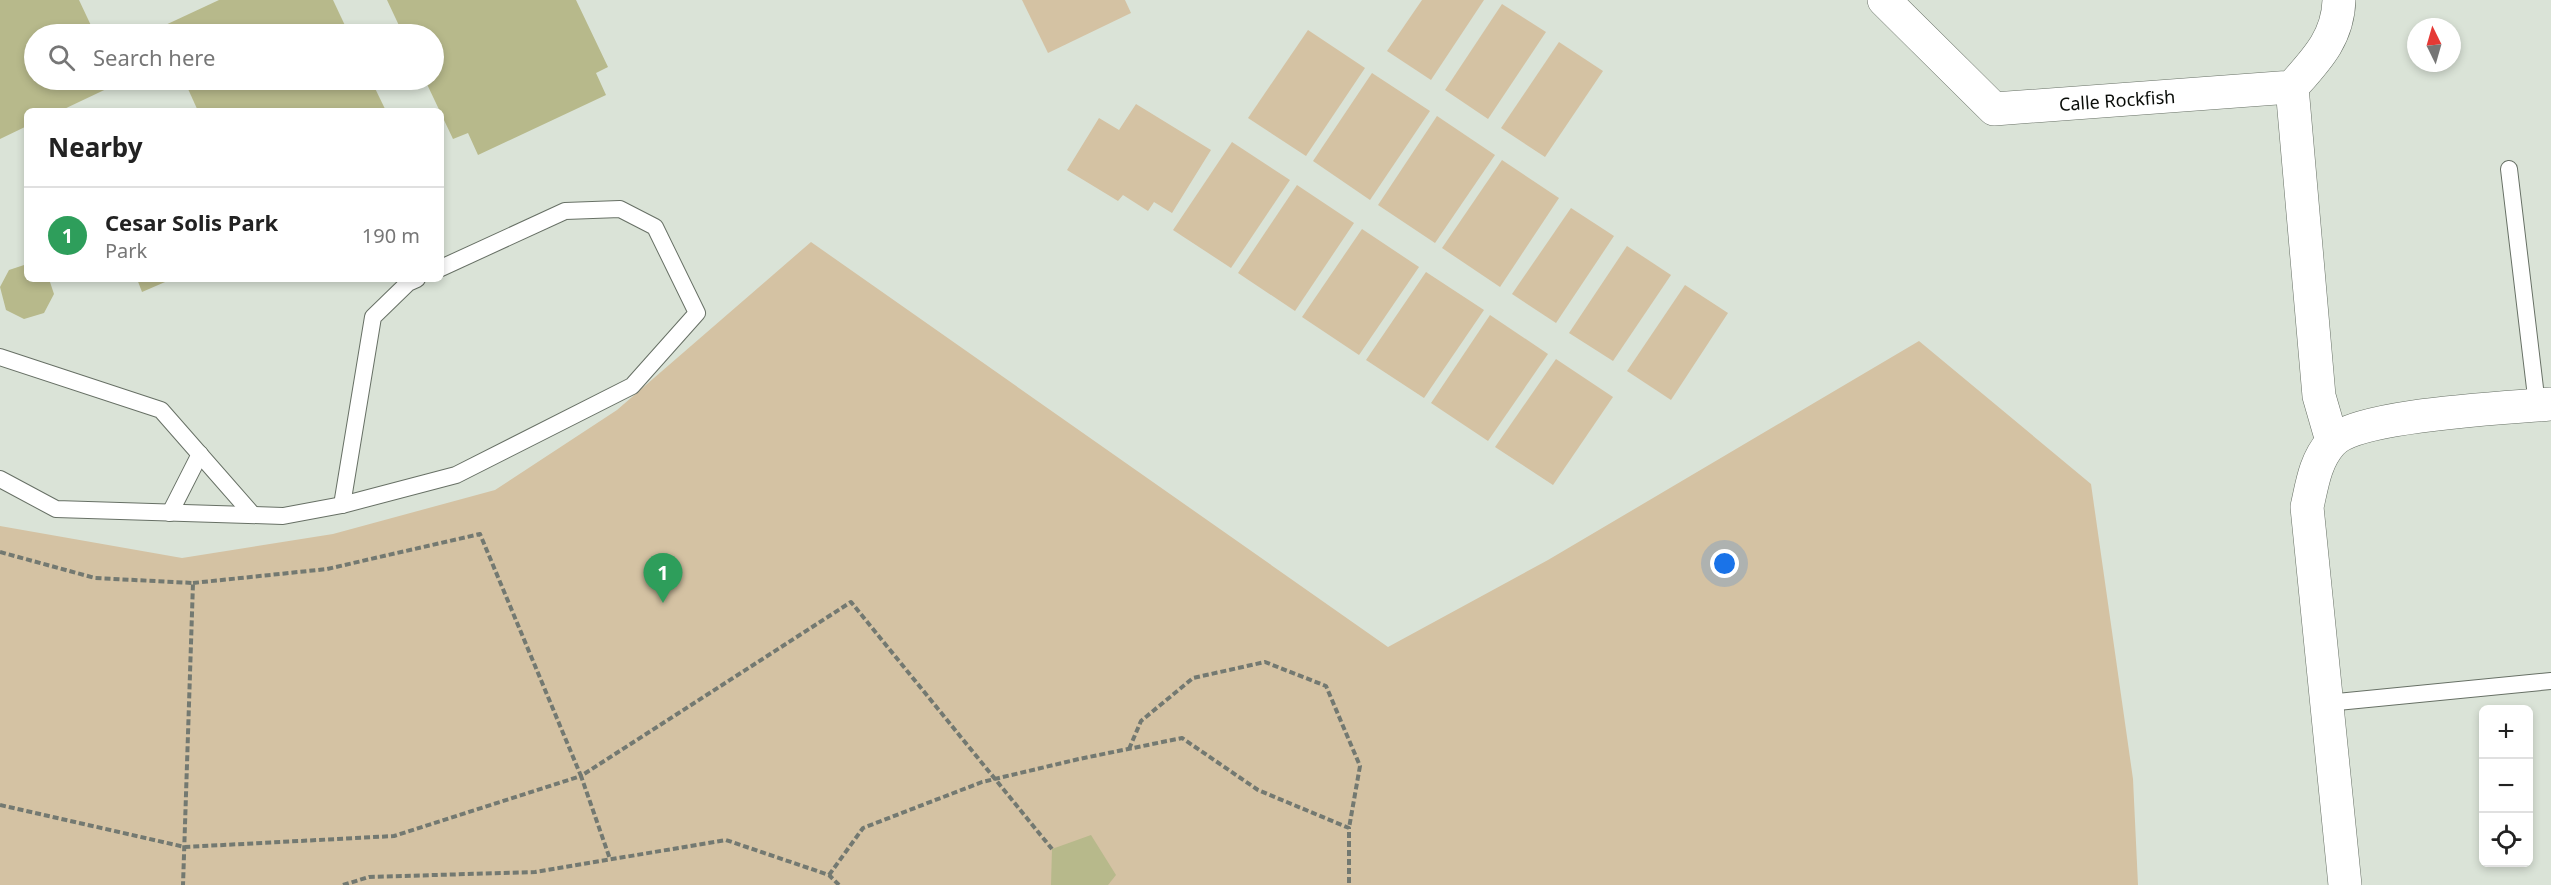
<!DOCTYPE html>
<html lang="en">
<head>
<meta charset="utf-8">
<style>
  :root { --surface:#fff; --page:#f2f2f2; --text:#222; --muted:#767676; --line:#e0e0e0; --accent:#b45309 }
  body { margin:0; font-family:"Noto Sans",sans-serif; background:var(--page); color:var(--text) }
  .controls { position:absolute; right:18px; bottom:18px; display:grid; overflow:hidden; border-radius:9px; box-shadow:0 3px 9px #0003 }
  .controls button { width:54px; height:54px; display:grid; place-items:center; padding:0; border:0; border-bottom:2px solid var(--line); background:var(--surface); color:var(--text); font:30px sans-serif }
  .compass { position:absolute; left:2407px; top:18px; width:54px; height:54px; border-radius:50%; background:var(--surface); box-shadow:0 3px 9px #0003; rotate:355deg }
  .you { position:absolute; left:1725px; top:564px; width:21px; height:21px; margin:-15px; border:4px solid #fff; border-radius:50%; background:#1a73e8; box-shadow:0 0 0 9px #1a73e833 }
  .badge { display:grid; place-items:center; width:39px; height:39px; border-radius:50%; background:var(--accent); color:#fff; font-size:20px; font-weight:700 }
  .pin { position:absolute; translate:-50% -50px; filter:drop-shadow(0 2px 3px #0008) }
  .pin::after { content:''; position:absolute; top:32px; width:21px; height:18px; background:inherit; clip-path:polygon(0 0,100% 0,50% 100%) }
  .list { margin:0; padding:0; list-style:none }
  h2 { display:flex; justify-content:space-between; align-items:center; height:78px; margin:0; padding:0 24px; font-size:26px }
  h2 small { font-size:20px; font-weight:400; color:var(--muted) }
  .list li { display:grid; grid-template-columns:39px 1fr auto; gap:18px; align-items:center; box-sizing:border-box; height:96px; padding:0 24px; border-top:2px solid var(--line) }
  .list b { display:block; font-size:22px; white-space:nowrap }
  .list p { margin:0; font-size:20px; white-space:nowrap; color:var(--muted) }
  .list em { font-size:20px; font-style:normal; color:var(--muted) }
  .icon { flex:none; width:33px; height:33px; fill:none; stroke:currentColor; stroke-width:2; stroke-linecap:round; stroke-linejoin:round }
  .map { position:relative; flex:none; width:2551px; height:885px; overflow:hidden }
  .search { position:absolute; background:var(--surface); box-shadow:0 3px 9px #0003; left:24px; top:24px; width:420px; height:66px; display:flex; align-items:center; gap:15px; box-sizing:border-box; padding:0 21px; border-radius:33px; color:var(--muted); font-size:22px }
  .panel { position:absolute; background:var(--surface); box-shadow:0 3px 9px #0003; left:24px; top:108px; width:420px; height:174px; border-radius:9px }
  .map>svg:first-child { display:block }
  .green { fill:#d4c2a3 }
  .building { fill:#b7b98b }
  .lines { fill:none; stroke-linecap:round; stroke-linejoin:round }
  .lane-casing { stroke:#677065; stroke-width:18 }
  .street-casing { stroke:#677065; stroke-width:34 }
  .path { stroke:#737971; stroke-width:4; stroke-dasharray:6 3; stroke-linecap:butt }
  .lane { stroke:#fff; stroke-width:16 }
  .street { stroke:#fff; stroke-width:33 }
  .labels { text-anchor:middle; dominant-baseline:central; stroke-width:6; stroke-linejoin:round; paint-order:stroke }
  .street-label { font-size:18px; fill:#0a0d09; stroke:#fff }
</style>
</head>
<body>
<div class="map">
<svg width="2551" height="885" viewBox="0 0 2551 885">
  <rect width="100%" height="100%" fill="#dae3d7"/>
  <!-- green -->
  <g class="green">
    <path d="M1022 0H1125L1131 13 1048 53Z"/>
    <path d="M1422 0H1484L1431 80 1387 51Z"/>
    <path d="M1502 4 1546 32 1488 119 1445 90Z"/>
    <path d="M1308 30 1365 68 1306 156 1248 118Z"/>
    <path d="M1559 42 1603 71 1545 157 1501 128Z"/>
    <path d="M1372 73 1430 111 1370 200 1313 161Z"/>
    <path d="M1136 104 1211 150 1172 213 1154 202 1148 211 1123 195 1118 201 1067 170 1099 118 1119 130Z"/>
    <path d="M1437 116 1495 155 1435 243 1378 205Z"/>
    <path d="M1232 142 1290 180 1231 268 1173 230Z"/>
    <path d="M1502 160 1559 198 1500 287 1442 248Z"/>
    <path d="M1297 185 1354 223 1295 311 1238 273Z"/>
    <path d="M1571 208 1614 236 1556 323 1512 294Z"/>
    <path d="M1362 229 1419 267 1359 355 1302 317Z"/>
    <path d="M811 242 1388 647 1548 560 1919 341 2091 484 2133 779 2138 885H0V526L182 558 333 534 495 490 617 410Z"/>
    <path d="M1627 246 1671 275 1613 361 1569 333Z"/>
    <path d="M1426 272 1484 310 1424 398 1366 360Z"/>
    <path d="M1685 285 1728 313 1671 400 1627 371Z"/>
    <path d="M1490 315 1548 354 1488 441 1431 403Z"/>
    <path d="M1556 359 1613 397 1553 485 1495 447Z"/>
  </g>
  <!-- building -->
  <g class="building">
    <path d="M0 0H79L95 34H34V80H117L119 83 60 111H27V126L0 139Z"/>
    <path d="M219 0H333L349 34H146Z"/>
    <path d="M387 0H576L608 67 596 73 606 95 478 155 468 133 453 139 425 80H434V34H403Z"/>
    <path d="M184 80H371L386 111H198Z"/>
    <path d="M27 264V279H49L54 294 44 313 24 319 6 310 0 287 9 270Z"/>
    <path d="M137 279H172L142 292Z"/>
    <path d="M1091 835 1116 875 1108 885H1051L1052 849Z"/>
  </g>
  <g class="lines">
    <defs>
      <g id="lane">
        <path d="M2509 169 2537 405"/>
        <path d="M0 357 161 410 253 515"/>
        <path d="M0 479 56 509 283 516 342 505 456 475 632 386 697 313 655 227 620 209 565 211 441 268"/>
        <path d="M342 505 373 317 408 283 417 279"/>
        <path d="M170 513 200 454"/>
        <path d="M2327 703 2551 681"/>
      </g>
      <g id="street">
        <path d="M1884 0 1994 109 2292 87C2316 60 2338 38 2339 0"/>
        <path d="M2292 87 2319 396 2332 441"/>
        <path d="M2345 885 2307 507C2312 485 2315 461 2331 443 2356 414 2509 408 2551 404"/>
      </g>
    </defs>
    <!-- lane casing -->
    <use href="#lane" class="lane-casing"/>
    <!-- street casing -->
    <use href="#street" class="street-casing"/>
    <!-- path -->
    <g class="path">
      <path d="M0 552 95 578 193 583 183 885"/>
      <path d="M193 583 327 569 480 534 581 776 851 602 1052 849"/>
      <path d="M1129 749 1141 721 1193 678 1265 662 1326 686 1360 766 1349 828"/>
      <path d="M0 805 185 847 394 836 581 776 610 859"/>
      <path d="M829 875 863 828 982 782 1079 759 1182 738 1258 790 1349 828V885"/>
      <path d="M343 885 369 877 535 872 726 840 829 875 839 885"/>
    </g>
    <!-- lane -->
    <use href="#lane" class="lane"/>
    <!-- street -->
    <use href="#street" class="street"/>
  </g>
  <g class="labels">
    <!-- street labels -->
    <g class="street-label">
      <text transform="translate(2117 100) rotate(-4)">Calle Rockfish</text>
    </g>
  </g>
</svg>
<div class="controls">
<button>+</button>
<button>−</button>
<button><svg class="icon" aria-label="locate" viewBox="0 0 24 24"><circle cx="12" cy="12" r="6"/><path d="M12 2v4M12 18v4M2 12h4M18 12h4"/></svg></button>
</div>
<svg class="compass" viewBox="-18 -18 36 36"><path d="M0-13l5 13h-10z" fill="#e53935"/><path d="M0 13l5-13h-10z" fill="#767676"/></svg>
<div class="you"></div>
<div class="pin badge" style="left:663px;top:603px;background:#2e9e5b">1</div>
<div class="search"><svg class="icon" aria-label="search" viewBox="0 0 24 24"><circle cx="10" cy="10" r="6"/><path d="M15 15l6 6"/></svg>Search here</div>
<section class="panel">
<h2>Nearby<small></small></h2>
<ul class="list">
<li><span class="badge" style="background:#2e9e5b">1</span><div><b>Cesar Solis Park</b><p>Park</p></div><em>190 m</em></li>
</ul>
</section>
</div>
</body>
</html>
